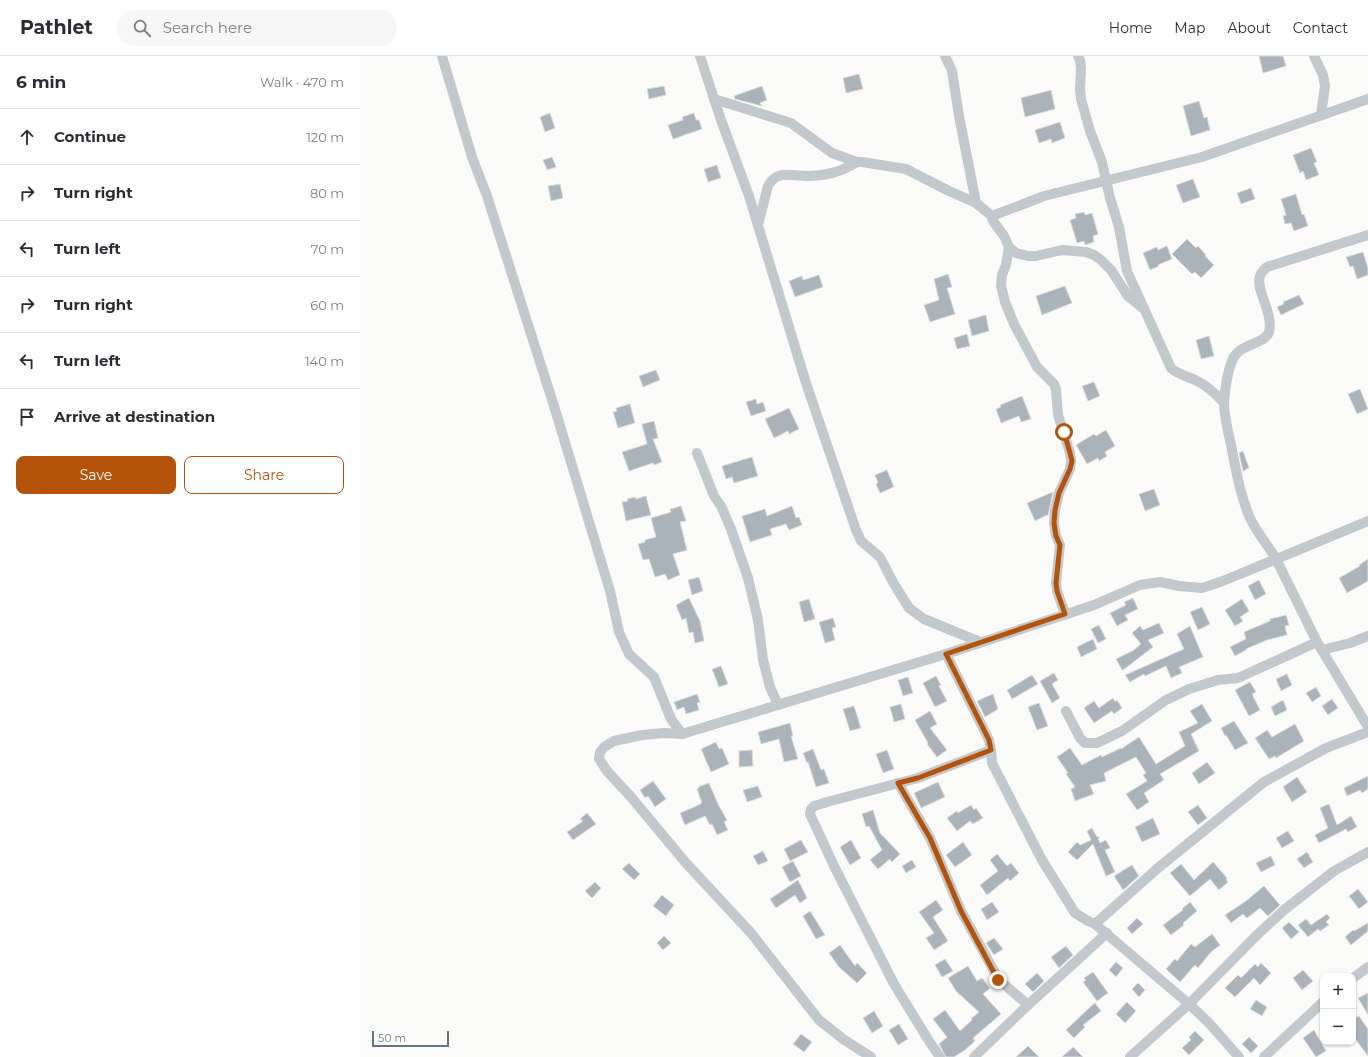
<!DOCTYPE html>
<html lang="en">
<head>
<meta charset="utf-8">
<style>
  :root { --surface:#fff; --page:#f7f7f7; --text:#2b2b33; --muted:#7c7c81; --line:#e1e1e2; --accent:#b45309 }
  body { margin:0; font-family:Montserrat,sans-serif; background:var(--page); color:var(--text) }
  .controls { position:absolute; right:12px; bottom:12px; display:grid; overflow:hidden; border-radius:8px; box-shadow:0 1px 3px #0004 }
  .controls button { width:36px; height:36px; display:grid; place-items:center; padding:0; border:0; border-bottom:1px solid var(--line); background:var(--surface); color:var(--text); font:20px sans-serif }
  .scale { position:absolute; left:12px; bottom:10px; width:77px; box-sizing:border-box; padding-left:4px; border:2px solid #657683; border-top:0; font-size:11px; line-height:14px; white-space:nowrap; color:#657683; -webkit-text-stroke:3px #fff; paint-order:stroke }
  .stop { position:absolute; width:12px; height:12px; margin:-9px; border:3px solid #b45309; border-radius:50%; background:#fff }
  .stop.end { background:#b45309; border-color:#fff; box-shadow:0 1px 4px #0008 }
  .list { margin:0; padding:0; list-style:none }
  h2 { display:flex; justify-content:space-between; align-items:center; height:52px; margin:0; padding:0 16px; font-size:17px }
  h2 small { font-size:13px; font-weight:400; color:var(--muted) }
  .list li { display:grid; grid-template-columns:26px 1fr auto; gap:12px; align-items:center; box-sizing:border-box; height:56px; padding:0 16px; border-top:1px solid var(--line) }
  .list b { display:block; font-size:15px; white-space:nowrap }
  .list em { font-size:13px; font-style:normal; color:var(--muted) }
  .actions { display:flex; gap:8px; padding:12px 16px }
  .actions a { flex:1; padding:9px 0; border:1px solid var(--accent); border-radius:8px; text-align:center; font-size:14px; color:var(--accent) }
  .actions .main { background:var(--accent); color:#fff }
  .icon { flex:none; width:22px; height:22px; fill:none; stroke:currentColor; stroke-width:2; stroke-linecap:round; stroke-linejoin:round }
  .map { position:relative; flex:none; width:1008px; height:1001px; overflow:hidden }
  header { display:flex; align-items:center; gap:24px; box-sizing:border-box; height:56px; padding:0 20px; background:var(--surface); border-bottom:1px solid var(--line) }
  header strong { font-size:19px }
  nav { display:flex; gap:22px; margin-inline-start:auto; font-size:14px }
  .search { width:280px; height:36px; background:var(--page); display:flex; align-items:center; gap:10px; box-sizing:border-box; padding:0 14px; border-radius:22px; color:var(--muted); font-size:15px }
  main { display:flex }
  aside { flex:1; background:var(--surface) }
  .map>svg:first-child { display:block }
  .building { fill:#aab3b9; stroke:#dcdcda }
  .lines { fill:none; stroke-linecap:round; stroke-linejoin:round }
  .minor { stroke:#c3c8cc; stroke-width:10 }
  .route { stroke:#b45309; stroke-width:5 }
</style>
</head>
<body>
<header>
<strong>Pathlet</strong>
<div class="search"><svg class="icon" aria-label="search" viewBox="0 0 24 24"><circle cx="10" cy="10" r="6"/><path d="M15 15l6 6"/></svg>Search here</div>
<nav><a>Home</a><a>Map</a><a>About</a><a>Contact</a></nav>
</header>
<main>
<aside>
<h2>6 min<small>Walk · 470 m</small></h2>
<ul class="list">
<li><svg class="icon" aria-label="ahead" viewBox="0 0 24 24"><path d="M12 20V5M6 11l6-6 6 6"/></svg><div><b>Continue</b></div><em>120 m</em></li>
<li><svg class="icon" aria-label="right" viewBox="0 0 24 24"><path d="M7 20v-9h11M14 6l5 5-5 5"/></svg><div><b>Turn right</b></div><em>80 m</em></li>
<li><svg class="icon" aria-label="left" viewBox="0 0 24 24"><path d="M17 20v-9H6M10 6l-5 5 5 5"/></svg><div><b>Turn left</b></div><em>70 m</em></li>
<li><svg class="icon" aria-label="right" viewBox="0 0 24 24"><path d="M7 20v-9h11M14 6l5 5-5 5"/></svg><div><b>Turn right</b></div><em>60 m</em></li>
<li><svg class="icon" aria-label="left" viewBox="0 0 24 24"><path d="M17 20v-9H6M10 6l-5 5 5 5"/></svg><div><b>Turn left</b></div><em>140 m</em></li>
<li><svg class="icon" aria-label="arrive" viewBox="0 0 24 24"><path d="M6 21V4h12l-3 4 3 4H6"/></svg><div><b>Arrive at destination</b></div></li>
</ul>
<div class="actions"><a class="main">Save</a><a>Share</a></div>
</aside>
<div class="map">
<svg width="1008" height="1001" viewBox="0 0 1008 1001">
  <rect width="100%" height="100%" fill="#fafaf8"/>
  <!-- building -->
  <g class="building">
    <path d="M899 0H923L926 10 903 17Z"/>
    <path d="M499 18 503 33 486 37 483 22Z"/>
    <path d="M304 30 306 39 289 43 287 33Z"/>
    <path d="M402 30 407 44 400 47 402 50 375 43 374 40Z"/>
    <path d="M691 34 695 53 665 61 661 42Z"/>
    <path d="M839 45 844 62 847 61 850 74 831 80 823 50Z"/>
    <path d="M190 57 195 72 185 76 180 61Z"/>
    <path d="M334 57 336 64H339L342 73 313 83 308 69 323 64 322 61Z"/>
    <path d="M700 66 705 82 692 87 691 83 679 87 675 74Z"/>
    <path d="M951 92 957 106 954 107 959 119 946 124 943 115 940 117 933 99Z"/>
    <path d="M192 101 196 111 187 114 183 104Z"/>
    <path d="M357 109 361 122 348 126 344 113Z"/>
    <path d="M833 123 840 141 823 147 816 129Z"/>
    <path d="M200 128 203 142 191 145 188 130Z"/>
    <path d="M891 132 895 143 881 148 877 137Z"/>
    <path d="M936 138 942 159 944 158 948 170 934 175 931 167 925 168 923 160 926 159 921 143Z"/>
    <path d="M724 156 725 159 732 157 738 178 733 180 734 186 725 189 724 185 717 187 710 164 716 162 715 158Z"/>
    <path d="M827 183 836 192 838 190 846 199 845 200 854 209 841 222 835 216 832 218 812 198Z"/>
    <path d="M807 190 812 203 798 209 799 210 790 214 783 197 797 191 798 194Z"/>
    <path d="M1003 196 1008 212V219L997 223 993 210 990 211 986 201Z"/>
    <path d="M588 218 592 231 587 232 595 258 570 266 564 249 579 244 574 223Z"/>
    <path d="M459 219 463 231 435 241 429 225 442 220 443 224Z"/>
    <path d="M705 230 712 247 682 259 676 240Z"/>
    <path d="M939 239 944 248 921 259 917 251 924 248 923 246Z"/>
    <path d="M626 259 629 275 612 280 608 264Z"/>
    <path d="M607 278 610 290 597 293 594 282Z"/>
    <path d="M849 280 854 300 841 303 836 284Z"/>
    <path d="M296 314 300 324 283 331 279 320Z"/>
    <path d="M734 326 740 340 728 345 722 330Z"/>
    <path d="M1000 333 1008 353 997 358 988 338Z"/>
    <path d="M662 340 671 363 661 366 659 360 641 367 636 353 641 351 640 349Z"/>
    <path d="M396 343 397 348 403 346 406 355 391 360 386 346Z"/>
    <path d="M270 348 275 367 258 372 253 356 257 355 256 352Z"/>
    <path d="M429 352 439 373 429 378 428 375 414 382 405 363Z"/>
    <path d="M294 365 298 382 293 383 302 406 294 409 293 407 269 415 262 396 287 388 282 368Z"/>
    <path d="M746 374 755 390 745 396 747 400 739 405 738 402 727 408 716 389 734 378 736 380Z"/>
    <path d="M883 395 889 412 883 415 879 397Z"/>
    <path d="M392 401 398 420 374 427 372 421 366 423 362 410Z"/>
    <path d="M527 414 534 431 520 437 516 428 518 427 515 419Z"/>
    <path d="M794 433 800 449 785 455 779 438Z"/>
    <path d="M693 436 688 460 687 459 675 465 667 447Z"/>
    <path d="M286 440 291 459 266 465 262 446 268 445 267 443 275 441 276 443Z"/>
    <path d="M321 450 326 465 320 466 327 494 313 498 320 519 308 524 305 518 295 521 289 503 283 504 278 488 285 486V484L296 481 291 462 311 456 310 453Z"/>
    <path d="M432 450 436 462 439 461 442 469 429 474 426 468 410 473 412 479 390 486 382 460 405 453 407 460Z"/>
    <path d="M1008 503V525L987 537 979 522 1000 510 999 509Z"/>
    <path d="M339 521 343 535 332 539 328 524Z"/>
    <path d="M899 524 906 538 895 544 888 530Z"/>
    <path d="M329 542 340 565 344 585 335 587 333 576 329 577 326 562 322 564 316 549Z"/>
    <path d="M773 542 778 553 765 559 768 564 757 570 750 557 766 549 764 546Z"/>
    <path d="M449 543 455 563 444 566 439 546Z"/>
    <path d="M882 543 889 555 880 561 883 565 875 570 865 554Z"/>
    <path d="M842 551 850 568 838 574 830 556Z"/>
    <path d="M926 559 929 569 925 570 927 579 907 584 886 593V594L875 600 870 591 886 583 884 576 910 565V563Z"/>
    <path d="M473 562 476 571 472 572 475 584 465 587 459 566Z"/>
    <path d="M799 567 804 577 788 584 793 591 763 614H762L756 603 774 594 781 588 772 577 780 570 783 574Z"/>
    <path d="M739 569 746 583 738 587 731 573Z"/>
    <path d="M830 570 843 601 819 611 822 617 811 622 806 610 785 620 784 618 770 626 765 619 824 593 817 578Z"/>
    <path d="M733 583 737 593 721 601 717 591Z"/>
    <path d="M361 610 368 628 359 631 352 613Z"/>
    <path d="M694 617 698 624 692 628 700 642 692 647 680 625Z"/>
    <path d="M927 618 932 629 921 635 916 623Z"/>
    <path d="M672 619 678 628 652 643 647 634Z"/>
    <path d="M576 620 581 629 579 630 587 645 575 651 563 627Z"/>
    <path d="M548 621 553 637 543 640 538 624Z"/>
    <path d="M890 626 896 636 892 638 900 654 889 660 875 634Z"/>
    <path d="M956 631 961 640 952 646 946 637Z"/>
    <path d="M337 638 340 646 337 647 339 654 326 658 324 651 317 654 314 646Z"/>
    <path d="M633 638 638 653 625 661 617 645Z"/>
    <path d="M753 642 755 646 757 644 762 652 754 658 752 655 734 667 724 652 734 645 739 652Z"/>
    <path d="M972 643 978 652 968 659 962 650Z"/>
    <path d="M923 644 927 654 915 660 911 651Z"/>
    <path d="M679 647 688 670 677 674 668 651Z"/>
    <path d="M541 648 545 663 534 666 530 651Z"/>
    <path d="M842 648 852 665 831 678 839 695 800 718 804 724 784 737 789 746 777 754 766 738 787 725 783 719 786 717 776 701 744 717 746 725 730 729 734 738 715 745 711 733 715 731 706 718 708 717 697 701 710 692 722 709 741 699 742 701 761 692V693L779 681 796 708 825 690 819 676 838 667 830 655Z"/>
    <path d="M494 650 501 672 490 675 483 653Z"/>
    <path d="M570 655 577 668 570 672 587 694 577 701 567 688 568 687 555 664Z"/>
    <path d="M874 665 888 687 875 694 866 679 865 680 861 672Z"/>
    <path d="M430 667 433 680H431L438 703 424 706 419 683 401 688 398 676Z"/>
    <path d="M935 668 944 685 916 702 915 700 909 703 895 682 907 674 912 681Z"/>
    <path d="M356 686 359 693 362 692 369 708 351 716 341 693Z"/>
    <path d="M453 693 461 714 464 713 469 727 456 731 448 706 447 707 443 697Z"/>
    <path d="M392 694 393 710 379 711V695Z"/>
    <path d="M527 694 534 713 523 717 516 698Z"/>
    <path d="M847 706 855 717 839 728 832 717Z"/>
    <path d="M1008 720V733L1002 737 1000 734 987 740 984 732Z"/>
    <path d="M937 721 947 736 932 746 923 731Z"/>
    <path d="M293 725 306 743 295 751 288 740 285 742 280 734Z"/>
    <path d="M578 726 585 741 561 752 554 737Z"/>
    <path d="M349 727 358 748 367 764 364 766 368 774 357 779 352 768 350 769 345 760 325 769 320 757 341 748 340 747H342L337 733 339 732 338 731Z"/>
    <path d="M398 730 402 741 387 746 383 734Z"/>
    <path d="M969 748 977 769 991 760 997 771 988 776 986 773 959 787 955 779 968 772 960 752Z"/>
    <path d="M611 749 614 754 616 752 623 762 613 768 610 765 597 775 587 762 597 755 598 757Z"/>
    <path d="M838 749 847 762 838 769 828 756Z"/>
    <path d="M513 754 520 777 540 798 532 806 530 803 518 813 510 804 522 794 509 770 506 771 502 758Z"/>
    <path d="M227 757 236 768 213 784 207 776 223 765 220 763Z"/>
    <path d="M793 762 800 778 782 786 775 771Z"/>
    <path d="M732 772 737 781H740L738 783 740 787 746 784 750 792 745 794 755 816 746 820 733 788 717 804 708 796 717 786 720 789 731 784 727 775Z"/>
    <path d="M928 775 934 785 922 792 916 782Z"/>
    <path d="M441 784 448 796 430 805 424 793Z"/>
    <path d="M491 784 501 802 490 809 480 791Z"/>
    <path d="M603 786 612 799 595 811 586 799Z"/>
    <path d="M403 795 408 805 398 809 393 800Z"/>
    <path d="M947 796 953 806 944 812 937 803Z"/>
    <path d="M637 798 647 810 651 807 659 817 650 825 648 822 627 839 620 829 638 815 630 804Z"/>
    <path d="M911 800 915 809 901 816 896 807Z"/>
    <path d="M552 804 556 811 546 817 542 810Z"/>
    <path d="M433 805 441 820 430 826 422 811Z"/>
    <path d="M853 806 867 822 866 824 868 826 859 834 850 823 830 840 810 817 821 808 834 824Z"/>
    <path d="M269 807 280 818 274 824 262 813Z"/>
    <path d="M772 809 779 820 763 834 754 820Z"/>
    <path d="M438 824 447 842 440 847 435 839 416 852 410 843Z"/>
    <path d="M235 826 241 832 232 842 225 835Z"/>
    <path d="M904 830 920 849 908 860 900 852 887 862 883 858 871 867 865 859 886 845Z"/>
    <path d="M998 833 1008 846 999 853 989 840Z"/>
    <path d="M302 839 314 849 306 860 293 850Z"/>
    <path d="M576 844 583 854 573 861 588 885 574 894 566 882 574 877 559 856Z"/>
    <path d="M632 846 639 856 627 864 621 853Z"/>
    <path d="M830 846 837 855 823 867 824 869 811 879 803 869 823 854 822 853Z"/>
    <path d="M450 855 465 879 456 883 443 860Z"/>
    <path d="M967 858 970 862 966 866 969 869 960 875 958 873 948 881 938 869 946 863 951 869Z"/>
    <path d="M777 862 783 868 772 878 767 872Z"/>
    <path d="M929 866 939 876 931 883 922 872Z"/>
    <path d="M1008 867V875L991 889 985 881 993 874 994 875Z"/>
    <path d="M852 878 860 889 851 896 838 912 835 909 820 926 806 913 815 903 817 905 831 888 835 891Z"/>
    <path d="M304 880 311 887 303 894 297 887Z"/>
    <path d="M634 882 643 893 634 899 626 887Z"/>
    <path d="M480 889 495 910 497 907 507 917 497 927 479 911 469 897Z"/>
    <path d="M706 890 713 899 699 912 691 901Z"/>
    <path d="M585 903 593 915 582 921 575 909Z"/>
    <path d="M756 906 763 912 756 921 749 914Z"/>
    <path d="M901 907 911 917 900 929 894 922 875 941 865 932 878 919 881 922 895 908 898 911Z"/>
    <path d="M608 910 617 925 622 922 630 932 623 938 641 958 613 982 615 985 605 994 594 1001H586L579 988 587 981 573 963 585 954 600 975 612 964 611 963 619 956 596 935 588 922Z"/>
    <path d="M943 914 953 925 942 934 933 922Z"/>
    <path d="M733 916 748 937 737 945 723 926 726 924 724 922Z"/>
    <path d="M677 917 684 925 673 936 665 928Z"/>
    <path d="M778 927 785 934 779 941 772 933Z"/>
    <path d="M1008 937V959L998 942Z"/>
    <path d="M896 944 907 951 902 960 890 953Z"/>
    <path d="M767 946 776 955 765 967 756 958Z"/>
    <path d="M735 947 741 955 723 969 725 971 714 982 706 974 728 953Z"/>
    <path d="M514 955 523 970 512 977 503 962Z"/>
    <path d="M999 960 1008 973V1000L993 980V964Z"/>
    <path d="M539 968 548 983 538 989 529 974Z"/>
    <path d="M954 974 966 995 956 1001 943 982Z"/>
    <path d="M835 975 844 984 829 999 822 992 831 984 829 981Z"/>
    <path d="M441 978 452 986 444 996 433 988Z"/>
    <path d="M889 981 898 990 891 997 882 988Z"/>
    <path d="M668 990 679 1001H656Z"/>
    <path d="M713 991 723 1001H702Z"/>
  </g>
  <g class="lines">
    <!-- minor -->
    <g class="minor">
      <path d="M82 0 112 101 127 140 194 350 250 535 259 576 269 598 294 621 311 663 322 678"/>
      <path d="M340 0 361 64 389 140 446 327 496 474 501 485 520 501 534 528 549 552 564 563 620 586"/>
      <path d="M585 0 592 15 599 60 616 147"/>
      <path d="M718 0 720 4 721 12 720 33 721 43 730 75 742 106 750 142 759 171 767 215 811 312C818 319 828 320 837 325 848 330 856 338 864 347"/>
      <path d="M954 0 963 19 965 30 961 59"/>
      <path d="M354 43 431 67 472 97 497 106"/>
      <path d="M632 160 684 140 842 101 1008 43"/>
      <path d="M398 169 408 130C417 113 431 120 447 120 454 120 461 119 468 118 478 116 489 111 497 106H502L546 113 587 134 616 147 632 160 633 165 644 180 649 191 656 197 668 200H676L702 194 726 196 734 199 741 204 751 214 768 240 784 253"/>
      <path d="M1008 179 907 211C904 214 901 216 900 220 895 234 914 257 909 276 905 289 878 287 872 305 867 317 865 333 864 347 864 360 868 375 871 389 876 414 880 439 890 462 897 477 908 489 916 503L957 586 1008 671"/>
      <path d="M649 191 646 209 642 219 641 230 645 246 654 268 677 311 694 328 696 334 698 359 710 397 711 405 710 413 699 437 695 454 694 467 696 480 700 489 696 527 697 535 705 558"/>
      <path d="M337 397 354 440 361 450 371 473 388 522 398 564 403 604 410 631 418 649"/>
      <path d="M962 594 990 587 1008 580"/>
      <path d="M586 598 629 684 631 694 632 707 682 804 715 857 728 865 735 868 829 948 848 966 879 1001"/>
      <path d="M706 655 720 682 725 687H737L762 675 806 644 829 633 858 624 878 622 957 586"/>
      <path d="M538 727 570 782 601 855 639 924 668 949"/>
      <path d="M735 868 798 812 904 726 966 692 1008 676"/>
      <path d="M993 922 1008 911"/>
      <path d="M511 1001 483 983 459 964 391 877 326 807 271 741 247 715 239 703 240 696 244 691 254 685 282 679 304 677 322 678 586 598 734 549 780 529 800 526 819 530 842 532 863 525 1008 465"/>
      <path d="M580 1001 569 985 534 928 474 810 450 758 451 753 454 750 467 746 558 722 631 694"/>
      <path d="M614 1001 668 949 747 877"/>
      <path d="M770 1001 829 948 897 879 924 854 974 815 1008 796"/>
      <path d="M904 1001 963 946"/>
    </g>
  </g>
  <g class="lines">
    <!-- route -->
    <path class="route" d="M638 924 601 855 570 782 538 727 558 722 631 694 629 684 586 598 705 558 697 535 696 527 700 489 696 480 694 467 695 454 699 437 710 413 712 405 710 397 704 376"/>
  </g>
</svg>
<div class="controls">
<button>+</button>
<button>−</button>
</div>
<div class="scale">50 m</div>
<div class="stop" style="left:704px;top:376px"></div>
<div class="stop end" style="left:638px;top:924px"></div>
</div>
</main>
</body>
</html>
